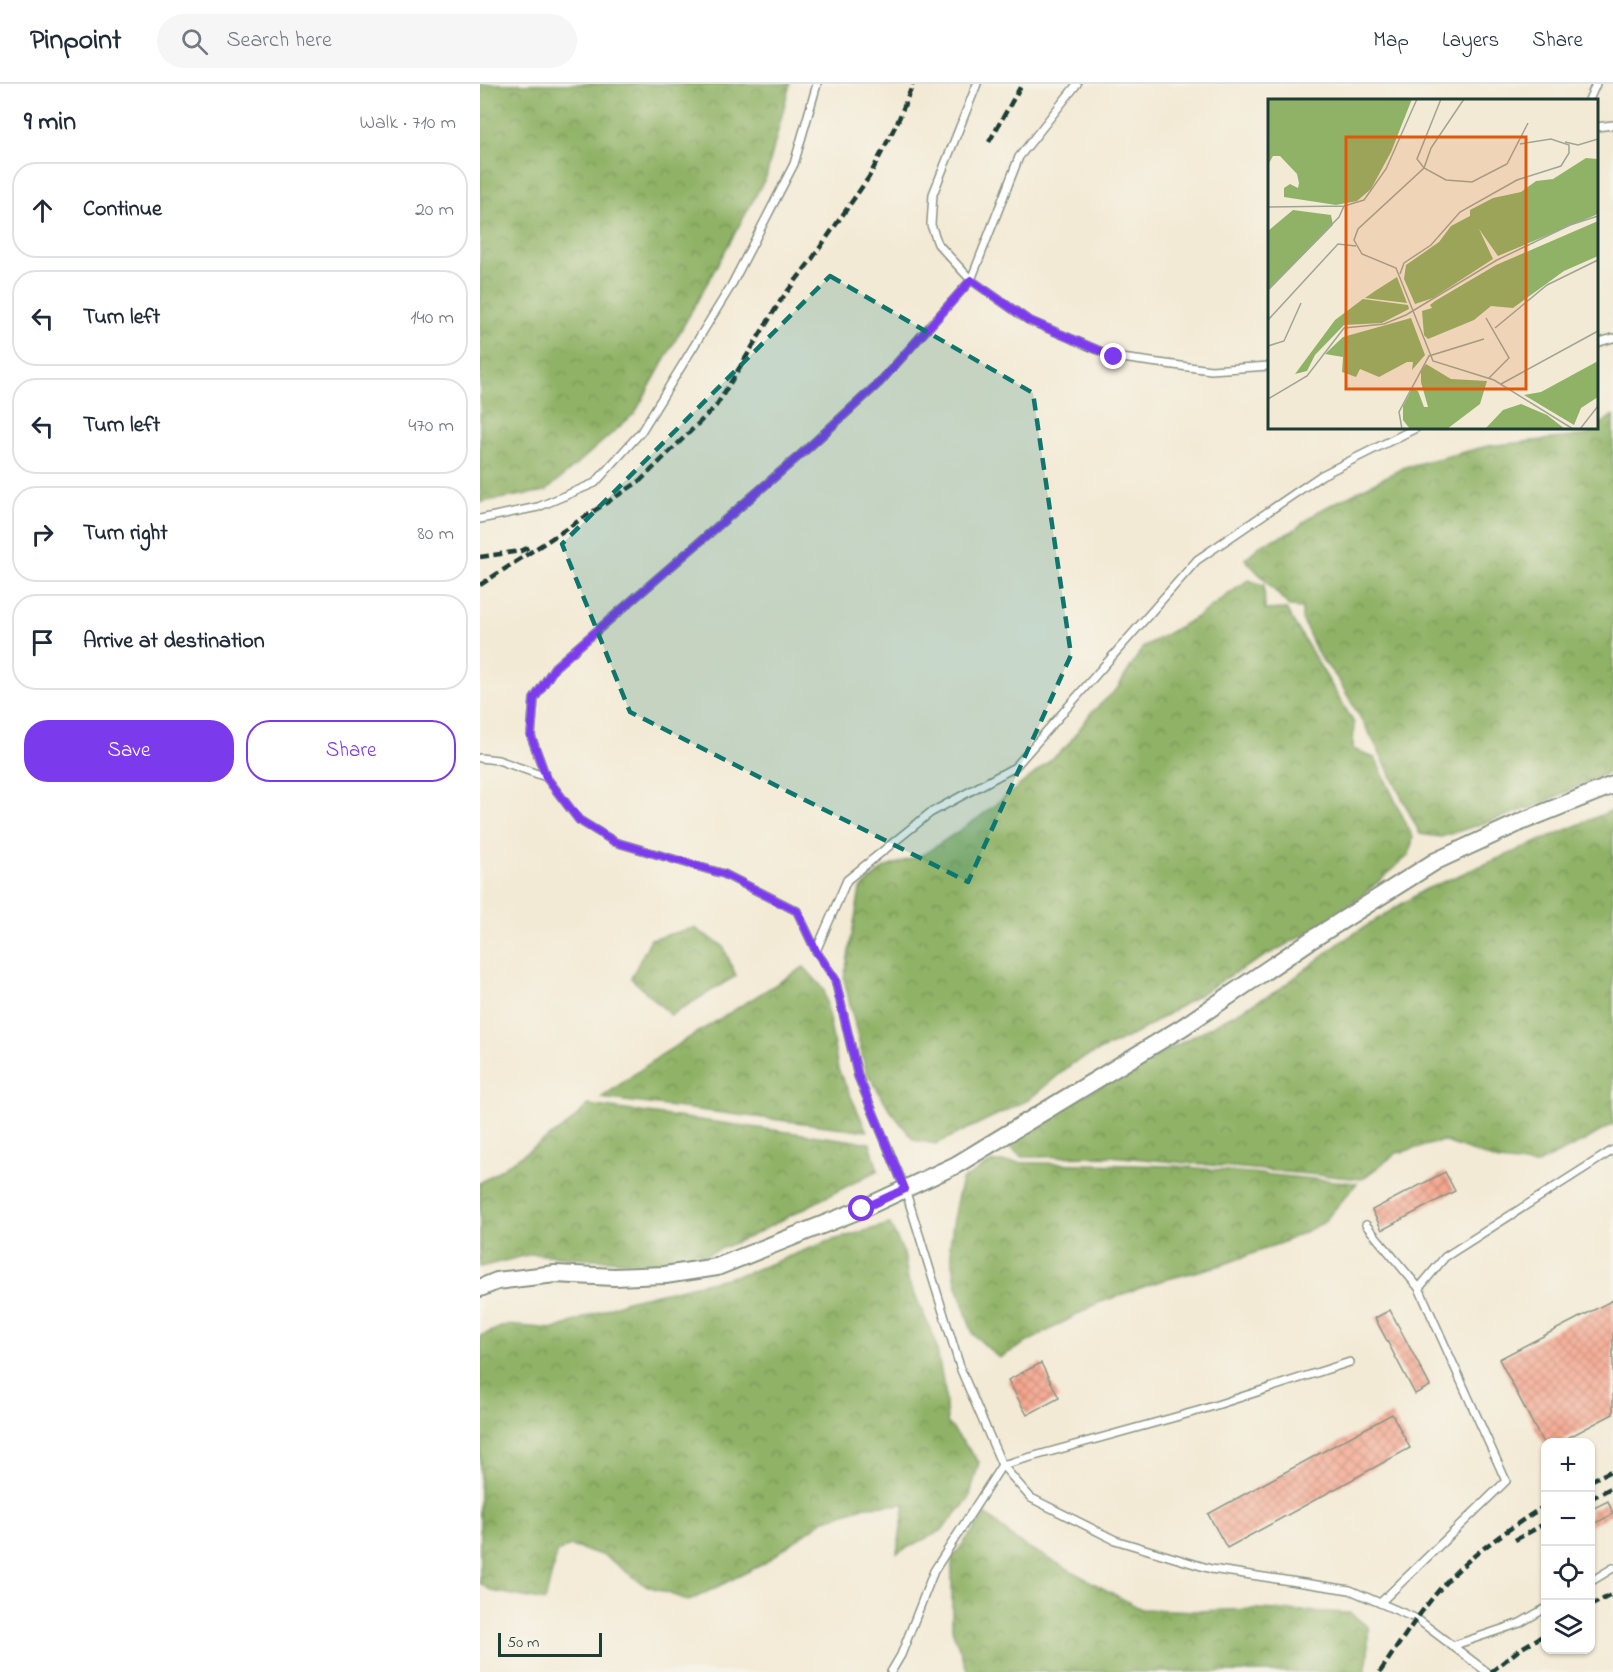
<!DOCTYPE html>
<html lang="en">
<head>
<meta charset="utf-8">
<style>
  :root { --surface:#fff; --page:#f6f6f7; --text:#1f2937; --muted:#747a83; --line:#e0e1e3; --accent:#7c3aed }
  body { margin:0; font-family:"Indie Flower",sans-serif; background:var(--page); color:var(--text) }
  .controls { position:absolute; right:18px; bottom:18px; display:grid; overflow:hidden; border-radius:12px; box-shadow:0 2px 4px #0004 }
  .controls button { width:54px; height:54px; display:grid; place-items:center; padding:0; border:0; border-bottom:2px solid var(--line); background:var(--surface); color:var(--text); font:30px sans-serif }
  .scale { position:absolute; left:18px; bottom:15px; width:104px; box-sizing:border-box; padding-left:6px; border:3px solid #1f3d34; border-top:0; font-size:16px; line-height:21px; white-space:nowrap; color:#1f3d34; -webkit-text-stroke:4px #f7f3e8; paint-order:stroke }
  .stop { position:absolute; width:18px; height:18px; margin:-14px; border:4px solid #7c3aed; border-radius:50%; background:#fff }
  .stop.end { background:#7c3aed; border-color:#fff; box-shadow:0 2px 6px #0008 }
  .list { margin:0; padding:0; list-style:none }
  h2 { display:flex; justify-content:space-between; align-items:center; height:78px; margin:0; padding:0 24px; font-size:26px }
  h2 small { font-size:20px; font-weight:400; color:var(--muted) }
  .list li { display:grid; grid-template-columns:39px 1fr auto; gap:18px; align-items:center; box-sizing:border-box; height:96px; margin:0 12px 12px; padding:0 12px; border:2px solid var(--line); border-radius:24px }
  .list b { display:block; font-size:22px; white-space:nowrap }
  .list em { font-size:20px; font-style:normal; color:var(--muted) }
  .actions { display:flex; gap:12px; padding:18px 24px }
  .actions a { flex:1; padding:14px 0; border:2px solid var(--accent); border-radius:24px; text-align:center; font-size:21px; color:var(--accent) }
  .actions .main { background:var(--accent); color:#fff }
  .icon { flex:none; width:33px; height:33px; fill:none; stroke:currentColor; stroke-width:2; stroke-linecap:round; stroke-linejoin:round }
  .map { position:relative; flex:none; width:1133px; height:1588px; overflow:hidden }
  header { display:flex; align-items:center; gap:36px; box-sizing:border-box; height:84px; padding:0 30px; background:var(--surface); border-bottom:2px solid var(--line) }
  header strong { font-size:28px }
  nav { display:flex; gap:33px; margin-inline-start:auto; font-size:21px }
  .search { width:420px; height:54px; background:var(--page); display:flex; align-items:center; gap:15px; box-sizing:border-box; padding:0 21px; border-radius:33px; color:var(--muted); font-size:22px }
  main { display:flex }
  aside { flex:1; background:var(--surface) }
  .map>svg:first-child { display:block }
  .forest { fill:url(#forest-crowns); stroke:#58784d; stroke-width:1.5 }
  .building { fill:url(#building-cross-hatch) }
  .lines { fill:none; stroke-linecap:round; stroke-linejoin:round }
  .service-casing { stroke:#899484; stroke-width:10 }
  .tertiary-casing { stroke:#899484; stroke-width:20 }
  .service { stroke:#fff; stroke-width:7 }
  .tertiary { stroke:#fff; stroke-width:16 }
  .rail { stroke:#1f3d34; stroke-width:4.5; stroke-dasharray:9 4.5; stroke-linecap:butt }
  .route { stroke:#7c3aed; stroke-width:8 }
  .marked { fill:#0f766e; fill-opacity:0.2; stroke:#0f766e; stroke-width:4.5; stroke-dasharray:12 8; stroke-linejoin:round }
  .inset-road { fill:none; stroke:#9ea595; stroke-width:1.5 }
  .view { fill:#de580e; fill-opacity:0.15; stroke:#de580e; stroke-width:3 }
  .inset-edge { fill:none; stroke:#1f3d34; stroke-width:3 }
</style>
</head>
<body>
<header>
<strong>Pinpoint</strong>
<div class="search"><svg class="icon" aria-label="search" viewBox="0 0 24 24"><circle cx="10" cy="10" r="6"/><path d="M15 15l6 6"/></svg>Search here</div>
<nav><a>Map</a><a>Layers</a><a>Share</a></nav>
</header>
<main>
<aside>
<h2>9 min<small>Walk · 710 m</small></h2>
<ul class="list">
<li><svg class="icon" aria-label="ahead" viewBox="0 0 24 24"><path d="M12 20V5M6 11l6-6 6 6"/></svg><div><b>Continue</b></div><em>20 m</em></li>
<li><svg class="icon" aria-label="left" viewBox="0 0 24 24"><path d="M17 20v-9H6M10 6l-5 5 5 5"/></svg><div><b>Turn left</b></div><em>140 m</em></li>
<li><svg class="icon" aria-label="left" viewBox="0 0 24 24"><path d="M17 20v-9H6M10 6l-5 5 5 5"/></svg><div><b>Turn left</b></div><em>470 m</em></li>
<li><svg class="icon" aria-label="right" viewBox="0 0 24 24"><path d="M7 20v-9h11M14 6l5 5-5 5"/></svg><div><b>Turn right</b></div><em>80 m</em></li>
<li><svg class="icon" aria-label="arrive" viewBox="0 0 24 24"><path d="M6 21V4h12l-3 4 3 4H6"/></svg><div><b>Arrive at destination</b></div></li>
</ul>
<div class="actions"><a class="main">Save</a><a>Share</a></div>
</aside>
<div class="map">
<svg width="1133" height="1588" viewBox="0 0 1133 1588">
  <defs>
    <pattern id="forest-crowns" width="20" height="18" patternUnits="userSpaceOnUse" patternTransform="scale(1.5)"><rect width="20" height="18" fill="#90b266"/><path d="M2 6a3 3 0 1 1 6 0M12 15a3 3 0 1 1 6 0" fill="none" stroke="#759255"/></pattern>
    <pattern id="building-cross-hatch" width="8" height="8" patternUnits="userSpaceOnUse" patternTransform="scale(1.5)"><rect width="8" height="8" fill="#f5a58e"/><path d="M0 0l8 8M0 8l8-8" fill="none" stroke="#c68875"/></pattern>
  </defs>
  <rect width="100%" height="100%" fill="#f7f3e8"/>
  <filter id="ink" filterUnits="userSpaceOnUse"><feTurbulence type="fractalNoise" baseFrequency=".0167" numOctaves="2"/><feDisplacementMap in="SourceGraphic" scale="12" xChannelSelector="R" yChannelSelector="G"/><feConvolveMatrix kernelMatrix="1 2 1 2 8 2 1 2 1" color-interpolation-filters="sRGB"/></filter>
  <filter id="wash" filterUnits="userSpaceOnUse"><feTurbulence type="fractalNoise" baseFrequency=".008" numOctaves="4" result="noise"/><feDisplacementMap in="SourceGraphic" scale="24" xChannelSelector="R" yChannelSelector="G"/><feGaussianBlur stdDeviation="1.35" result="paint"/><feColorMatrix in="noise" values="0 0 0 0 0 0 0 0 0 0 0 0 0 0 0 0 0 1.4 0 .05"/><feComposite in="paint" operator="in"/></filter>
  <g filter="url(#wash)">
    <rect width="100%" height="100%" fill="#f3ead5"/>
    <!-- forest -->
    <g class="forest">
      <path d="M0 0H310L286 93 155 329 66 407 0 418Z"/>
      <path d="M1133 331V686L1056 722 961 753 940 750 893 656 858 595 839 572 822 535V524L810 523 765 475 782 460 811 448 839 427 925 383 1008 362 1107 351Z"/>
      <path d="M768 496 784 501 785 526 806 525 874 639 873 665 895 674 933 754 929 771 882 812 847 838 751 891 657 949 593 979 548 1016 456 1060 434 1056 410 1026 386 987 364 895 380 806 404 784 444 770 498 734 554 690 587 662 611 629 637 605 663 563 717 533Z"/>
      <path d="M1133 726V1040L1104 1057 1055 1081 1019 1077 963 1057 917 1069 882 1095 630 1072 542 1073 527 1061 562 1034 797 907 862 857 944 806Z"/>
      <path d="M214 844 243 862 256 892 191 931 151 894 171 855Z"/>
      <path d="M324 883 344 905 358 985 387 1047 121 1014 181 971Z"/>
      <path d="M108 1021 390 1059 398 1086 271 1152 225 1171 179 1180 52 1170 0 1183V1099L89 1040Z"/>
      <path d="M512 1078 695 1082 877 1099 843 1139 806 1157 742 1181 680 1197 618 1219 519 1274 493 1250 476 1199 470 1161 476 1120 482 1096Z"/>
      <path d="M410 1140 424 1170 428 1195 455 1256 465 1308 467 1338 499 1378 489 1415 461 1447 417 1469 425 1420 386 1422 344 1436 283 1480 209 1517 163 1500 125 1472 91 1462 77 1468 65 1517 12 1507 0 1499V1252L26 1241 75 1245 147 1217 267 1189 346 1158Z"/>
      <path d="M506 1430 538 1458 661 1525 717 1527 775 1525 870 1529 888 1543V1571L885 1588H488L472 1545V1474Z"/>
    </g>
    <g id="blocks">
      <!-- building -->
      <g class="building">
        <path d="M965 1088 975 1107 902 1146 892 1126Z"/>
        <path d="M1133 1216V1330L1078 1359H1063L1019 1275Z"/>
        <path d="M910 1226 950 1302 935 1310 895 1234Z"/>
        <path d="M561 1279 579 1314 547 1331 528 1296Z"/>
        <path d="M912 1330 930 1364 747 1464 728 1430Z"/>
        <path d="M1128 1417 1133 1430 1110 1442V1426Z"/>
      </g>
    </g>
  </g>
  <g filter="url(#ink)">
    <use href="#blocks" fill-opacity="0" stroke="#899484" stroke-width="1.5"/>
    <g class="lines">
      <defs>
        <g id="service">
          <path d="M497 0 453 110 451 141 458 160 491 196 548 236 634 273 731 286 789 282"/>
          <path d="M597 0 539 73 491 196 400 298 327 365 75 583 54 615 51 652 66 693 99 736 135 758 244 790 317 827 336 867 355 895 378 992 425 1105 481 1286 522 1381 551 1414 635 1456 731 1485 870 1506 937 1535 1007 1588"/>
          <path d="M1109 16 1116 0"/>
          <path d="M1116 43 1133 41"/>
          <path d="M1116 259 1133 254"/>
          <path d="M0 435 58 423 115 399 161 348 251 202 314 80 337 0"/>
          <path d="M0 674 18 676 66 693"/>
          <path d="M336 867 367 796 450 729 535 683 717 476 842 391 936 344"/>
          <path d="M886 1141 939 1204 1026 1397 900 1519"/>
          <path d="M939 1204 965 1173 1133 1066"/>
          <path d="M1110 1498 1133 1484"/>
          <path d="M972 1562 1040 1539 1066 1524"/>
          <path d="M411 1588 421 1571 454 1487 522 1381 721 1326 870 1278"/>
        </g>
        <path id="tertiary" d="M0 1204 17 1197 75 1190 134 1193 185 1191 237 1183 382 1125 476 1081 703 943 831 856 956 777 1043 737 1133 701"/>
      </defs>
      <!-- service casing -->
      <use href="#service" class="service-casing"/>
      <!-- tertiary casing -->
      <use href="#tertiary" class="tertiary-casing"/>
      <!-- service -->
      <use href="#service" class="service"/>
      <!-- tertiary -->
      <use href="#tertiary" class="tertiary"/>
      <!-- rail -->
      <g class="rail">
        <path d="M509 58 542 0"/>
        <path d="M0 473 41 467 49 463"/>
        <path d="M0 501 160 397 236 322 301 216 332 175 389 93 418 37 433 0"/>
        <path d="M1110 1397 1133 1386"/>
        <path d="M1110 1415 1133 1403"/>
        <path d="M1035 1456 1066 1439"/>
        <path d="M1110 1522 1133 1510"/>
        <path d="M900 1588C921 1557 941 1526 966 1498 993 1469 1033 1442 1066 1421"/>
        <path d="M1011 1588 1040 1565 1066 1550"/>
      </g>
    </g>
  </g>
  <g class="lines" filter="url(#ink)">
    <!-- route -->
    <path class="route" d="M382 1125 425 1105 378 992 355 895 336 867 317 827 244 790 135 758 99 736 66 693 51 652 54 615 75 583 327 365 400 298 491 196 548 236 634 273"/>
  </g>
  <!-- marked area -->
  <path class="marked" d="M350 192 553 309 591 571 488 798 150 628 82 460Z"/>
  <!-- overview -->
  <g transform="translate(788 15)">
    <rect width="330" height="330" fill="#f3ead5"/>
    <path d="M0 0 117 1 144 0 123 53 103 90 89 102 68 106 16 98V89L22 85 30 89 31 84 29 75 12 57H5L0 66ZM318 59 330 60V115L230 157 211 130 225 160 165 199 147 205 136 180 138 166 171 143 183 127 202 117V111L225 99 253 93 268 82 285 80ZM25 111 63 116 65 126 0 192V132ZM330 122V157L296 172 245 209 223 207 206 221 160 240 156 236 154 212 164 209 162 206 167 202 228 166ZM129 178 139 204 97 199 107 192ZM95 200 140 206 141 210 114 224 76 226 47 256 39 272 27 275 67 221ZM143 219 157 256 144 271 145 263H139L111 278 92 270 88 278 74 273 75 258 57 255 75 238ZM330 262V298L313 309 306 326 256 296 273 293ZM158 265 183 280 219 282 212 305 179 330H142L135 321V307L144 290 150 292 156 308H160L153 283V271ZM253 305 279 316 297 330H217L235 311Z" fill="#90b266"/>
    <path class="inset-road" d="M173 0 149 60 156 69 178 81 204 83 239 65 260 24M196 0 163 49 156 69 90 130 86 141 94 155 128 169 165 262 226 281 305 330M297 43 310 46 330 40M0 108 76 107 96 101 118 70 149 0M132 175 136 164 163 146 192 113 249 81 293 67 301 54V46L283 40 252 45M0 191 71 118 76 107M218 219 241 259 221 279M0 221 70 145 88 147M227 229 279 186 330 161M0 247 16 242 33 204M233 285 330 232M0 300 39 277 76 229 116 225 138 216 229 161 302 126 330 117M134 330 131 313 161 257 216 240M312 330 330 307"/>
    <path class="view" d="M78 38H258V290H78Z"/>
    <rect width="330" height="330" class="inset-edge"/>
  </g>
</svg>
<div class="controls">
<button>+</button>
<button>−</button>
<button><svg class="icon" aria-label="locate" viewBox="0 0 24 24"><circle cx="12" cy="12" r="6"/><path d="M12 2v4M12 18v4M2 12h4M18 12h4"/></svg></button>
<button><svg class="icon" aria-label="layers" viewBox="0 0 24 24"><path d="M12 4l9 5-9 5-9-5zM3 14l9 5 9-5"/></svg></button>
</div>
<div class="scale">50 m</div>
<div class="stop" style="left:382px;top:1125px"></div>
<div class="stop end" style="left:634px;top:273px"></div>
</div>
</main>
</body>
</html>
